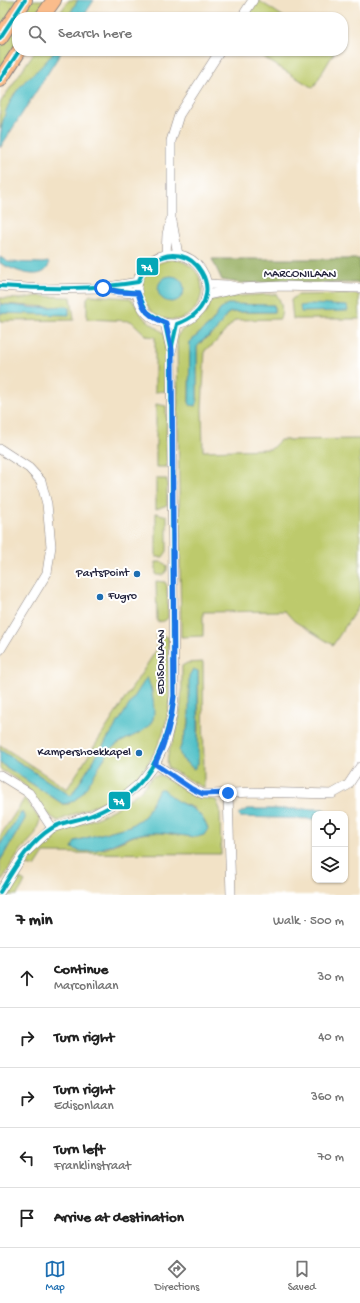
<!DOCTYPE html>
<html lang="en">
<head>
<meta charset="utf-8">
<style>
  :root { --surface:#fff; --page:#f2f2f2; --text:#222; --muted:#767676; --line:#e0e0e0; --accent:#1f6fb2 }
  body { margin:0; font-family:"Gochi Hand",sans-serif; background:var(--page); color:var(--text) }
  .controls { position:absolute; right:12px; bottom:12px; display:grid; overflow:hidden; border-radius:8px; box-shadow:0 1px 3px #0004 }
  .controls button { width:36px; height:36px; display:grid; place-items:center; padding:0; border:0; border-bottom:1px solid var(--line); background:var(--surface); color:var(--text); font:20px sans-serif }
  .stop { position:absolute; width:12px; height:12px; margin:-9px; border:3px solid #1a73e8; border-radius:50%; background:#fff }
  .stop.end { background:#1a73e8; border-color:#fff; box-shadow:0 1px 4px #0008 }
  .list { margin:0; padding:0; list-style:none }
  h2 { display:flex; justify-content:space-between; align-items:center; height:52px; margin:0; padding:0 16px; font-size:17px }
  h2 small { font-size:13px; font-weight:400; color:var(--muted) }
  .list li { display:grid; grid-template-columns:26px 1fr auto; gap:12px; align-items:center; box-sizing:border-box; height:60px; padding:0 16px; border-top:1px solid var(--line) }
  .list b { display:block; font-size:15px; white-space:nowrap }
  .list p { margin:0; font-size:13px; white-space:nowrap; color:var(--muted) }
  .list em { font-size:13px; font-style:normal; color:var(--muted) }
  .icon { flex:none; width:22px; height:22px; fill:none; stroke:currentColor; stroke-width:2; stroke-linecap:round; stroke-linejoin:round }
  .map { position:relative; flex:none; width:360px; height:895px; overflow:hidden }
  .search { position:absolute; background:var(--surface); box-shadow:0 1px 3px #0004; left:12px; right:12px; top:12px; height:44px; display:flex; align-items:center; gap:10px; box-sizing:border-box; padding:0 14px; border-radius:16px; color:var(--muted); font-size:15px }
  .sheet { height:352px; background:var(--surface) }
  nav { display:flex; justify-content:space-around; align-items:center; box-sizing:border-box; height:56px; border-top:1px solid var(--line); background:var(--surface); font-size:11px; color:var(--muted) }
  nav a { display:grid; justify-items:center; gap:2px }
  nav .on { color:var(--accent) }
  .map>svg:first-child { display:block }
  .green { fill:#bdca6c; stroke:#707654; fill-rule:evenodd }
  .forest { fill:#96ae60; stroke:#5c684e }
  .water { fill:#54c2c9; stroke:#3b7282 }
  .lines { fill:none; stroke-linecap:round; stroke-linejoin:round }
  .street-casing { stroke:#8a8280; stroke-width:10 }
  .primary-casing { stroke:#8a8280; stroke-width:16 }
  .street { stroke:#fff; stroke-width:9 }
  .primary { stroke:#fabc8b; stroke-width:14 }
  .bus-1-casing { stroke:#fff; stroke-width:7 }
  .bus-1 { stroke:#05a7b7; stroke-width:4 }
  .route { stroke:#1a73e8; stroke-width:5 }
  .poi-dot { fill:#1f6fb2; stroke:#fff; stroke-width:1.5 }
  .labels { text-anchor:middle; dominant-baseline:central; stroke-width:4; stroke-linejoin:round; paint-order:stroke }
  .street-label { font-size:12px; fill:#22223b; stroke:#fff }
  .poi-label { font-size:12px; fill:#22223b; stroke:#fff; text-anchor:end }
  .line-badge { stroke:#fff; stroke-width:1.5 }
  .badge-label { font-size:11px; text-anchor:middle; font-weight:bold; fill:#fff }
</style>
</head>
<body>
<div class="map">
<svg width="360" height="895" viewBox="0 0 360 895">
  <rect width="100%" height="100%" fill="#fff"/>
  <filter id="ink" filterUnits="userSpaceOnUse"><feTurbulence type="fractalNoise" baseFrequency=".025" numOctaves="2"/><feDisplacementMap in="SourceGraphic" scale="8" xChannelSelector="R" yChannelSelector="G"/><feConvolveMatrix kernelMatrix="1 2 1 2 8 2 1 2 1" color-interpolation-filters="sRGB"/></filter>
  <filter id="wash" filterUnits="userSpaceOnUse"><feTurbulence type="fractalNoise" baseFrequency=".012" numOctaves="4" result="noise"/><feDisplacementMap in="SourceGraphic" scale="16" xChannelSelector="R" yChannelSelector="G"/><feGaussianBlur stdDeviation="0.9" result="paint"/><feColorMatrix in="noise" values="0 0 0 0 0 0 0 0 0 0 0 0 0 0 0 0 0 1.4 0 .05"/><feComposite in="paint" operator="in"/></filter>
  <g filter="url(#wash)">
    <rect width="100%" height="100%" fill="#f2e2c6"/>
    <!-- green -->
    <g class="green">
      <path d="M1 0H20L0 30V1Z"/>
      <path d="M32 0H47L35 17H21Z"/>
      <path d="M69 0H78L68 17H57Z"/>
      <path d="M258 0 284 17H247Z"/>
      <path d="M17 23V45L0 70V48Z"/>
      <path d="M35 51H54L43 66 27 80 14 94 0 129V103Z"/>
      <path d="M253 51H335L313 88Z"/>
      <path d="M175 259C224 272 198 334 160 317 155 315 150 311 147 305 133 281 150 261 175 259Z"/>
      <path d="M276 294C282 302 283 310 280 319L235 320 213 345 205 350 202 409 203 451 271 449 280 440 360 439V604L333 645 294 621 285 611 203 612V636L181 637 177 337C181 327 193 326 200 319 206 314 209 307 211 300L239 296ZM274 305V312H231C220 317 218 329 210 336 205 340 201 341 197 347V401L195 406 189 402 190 342 193 339 212 322 220 310Z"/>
      <path d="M359 294 360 319H293L291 300 297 295Z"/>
      <path d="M90 295 128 298 133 301 143 317 165 334 166 391 155 392V337L147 336 131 321 87 319V298Z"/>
      <path d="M38 296 71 297 74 320 0 321V313L69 314V308L0 304V298L20 299Z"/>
      <path d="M156 404 166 406 167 467H156Z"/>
      <path d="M156 479H167V505L156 509Z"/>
      <path d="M156 513 167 516V551L163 557H156Z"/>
      <path d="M156 562H163L167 566V570L163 575H156Z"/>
      <path d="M156 581 165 582 167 586 168 618 164 621 157 622Z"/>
      <path d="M157 634 168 637C168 655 170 674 170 692 169 731 152 771 119 792 100 805 78 812 58 821 43 813 37 799 26 787 20 780 8 775 0 769V763L63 804H69L114 746 146 728 153 719 152 691 147 678 71 796 0 750V745L67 789 157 649Z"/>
      <path d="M203 662 204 788 168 768C165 752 173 745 177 729 182 708 182 687 182 666L187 663ZM198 671 199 730 194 769 182 759 181 745 189 724V714Z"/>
      <path d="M160 775 197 797 216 800 220 809 221 854 44 853 35 867 23 864 43 841 50 836 99 817 118 807 140 791 153 776ZM159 789 178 802 194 808 197 837 154 832 136 835 105 849 75 841 130 826 145 817Z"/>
      <path d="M25 798 40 820 35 835 21 850 0 883V861L18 831 22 812 0 845V836Z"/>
      <path d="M15 879H20L25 882 17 895H5Z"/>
    </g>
    <!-- forest -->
    <path class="forest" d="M212 259H360V283H240L222 280Z"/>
    <!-- water -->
    <g class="water">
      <path d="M78 0H94L83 17H68Z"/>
      <path d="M54 51H62L0 148C0 121 7 100 26 80 37 71 46 63 54 51Z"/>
      <path d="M0 257 8 262 43 263 48 262 49 264C44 284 11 269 0 263Z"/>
      <circle cx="171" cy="289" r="13"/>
      <path d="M0 304 37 308 65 306 69 308V315L0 313Z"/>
      <path d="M227 304 274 305V312H231L227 314 215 332 202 341 197 347V401L195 406 190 405 189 402 190 342 212 322 220 310Z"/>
      <path d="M312 304 347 306 348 311 301 312 300 306Z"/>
      <path d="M193 669 198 671V764L194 769 182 759 179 751 189 724V676Z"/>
      <path d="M147 677C151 687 156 708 153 719 148 733 127 737 116 745 97 758 88 803 63 804L0 763V750L71 796Z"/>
      <path d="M159 789H164C179 810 198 801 208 829L204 835 197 837C177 836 156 829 136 835 117 840 92 859 72 848L75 841 130 826 145 816Z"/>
      <path d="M248 809H323L329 813 315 814V819L240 817 238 814Z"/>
      <path d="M22 811 25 819 0 861V845Z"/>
    </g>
  </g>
  <g filter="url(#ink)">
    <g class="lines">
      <defs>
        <g id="street">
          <path d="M242 17 253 0"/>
          <path d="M172 221 178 255"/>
          <circle cx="172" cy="289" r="35"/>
          <path d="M166 255 167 234 171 219V141L179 115 220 51"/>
          <path d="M207 284 227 285 240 288"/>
          <path d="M0 286 41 289 103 288 138 282"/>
          <path d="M106 289 119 292 138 293"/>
          <path d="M207 295 240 288 281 286 360 288"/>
          <path d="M172 349 177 324"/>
          <path d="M0 449 29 468 41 481 47 504 51 546 47 573 0 650"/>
          <path d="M155 764 193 789 203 794H213L253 792 332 794 348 785 360 767"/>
          <path d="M0 775 29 793 52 828"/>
          <path d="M228 793 231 895"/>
          <path d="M0 892 23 855 52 828 93 815 117 802 139 784 155 764 165 744 172 715 174 696 171 350 165 323"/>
        </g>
        <g id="primary">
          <path d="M42 17 54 0"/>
          <path d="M0 38 25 0"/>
          <path d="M0 80 19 51"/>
        </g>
      </defs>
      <!-- street casing -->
      <use href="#street" class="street-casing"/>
      <!-- primary casing -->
      <use href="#primary" class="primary-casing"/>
      <!-- street -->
      <use href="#street" class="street"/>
      <!-- primary -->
      <use href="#primary" class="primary"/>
      <defs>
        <g id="bus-1">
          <path d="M0 38 25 0"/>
          <path d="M0 80 19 51"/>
          <path d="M0 286C47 289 91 290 138 282 141 277 143 270 148 266 190 227 239 302 177 324L171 350 174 696C167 751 147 794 92 815 79 821 64 820 52 828 28 843 14 869 0 892"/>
          <path d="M105 289 138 293 147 312 165 323 172 357"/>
        </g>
      </defs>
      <!-- bus-1 casing -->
      <use href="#bus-1" class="bus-1-casing"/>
      <!-- bus-1 -->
      <use href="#bus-1" class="bus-1"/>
    </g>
  </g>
  <g class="lines" filter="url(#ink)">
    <!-- route -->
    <path class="route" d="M103 288 119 292 138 293C142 309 150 318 166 323L172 350 174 696C172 721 166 742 155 764L192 789 203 794 228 793"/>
  </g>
  <!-- markers -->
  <g class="poi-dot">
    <circle cx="137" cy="574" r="4"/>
    <circle cx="100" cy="597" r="4"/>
    <circle cx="139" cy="753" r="4"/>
  </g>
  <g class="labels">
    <!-- street labels -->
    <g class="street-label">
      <text x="300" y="275">MARCONILAAN</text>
      <text transform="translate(162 662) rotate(-90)">EDISONLAAN</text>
    </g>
    <!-- poi labels -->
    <g class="poi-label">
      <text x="129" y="574">PartsPoint</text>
      <text x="108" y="597" text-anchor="start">Fugro</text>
      <text x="131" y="753">Kampershoekkapel</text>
    </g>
  </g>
  <g class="line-badge">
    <rect x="136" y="257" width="23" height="19" rx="4" fill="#05a7b7"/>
    <rect x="108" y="791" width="23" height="19" rx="4" fill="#05a7b7"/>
  </g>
  <g class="badge-label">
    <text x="147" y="271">74</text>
    <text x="119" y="805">74</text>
  </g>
</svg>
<div class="controls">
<button><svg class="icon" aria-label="locate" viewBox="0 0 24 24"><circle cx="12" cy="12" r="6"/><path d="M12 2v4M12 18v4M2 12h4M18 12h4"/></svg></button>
<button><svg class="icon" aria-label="layers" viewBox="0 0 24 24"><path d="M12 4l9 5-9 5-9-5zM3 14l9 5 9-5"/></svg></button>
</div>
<div class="stop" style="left:103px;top:288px"></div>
<div class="stop end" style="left:228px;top:793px"></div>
<div class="search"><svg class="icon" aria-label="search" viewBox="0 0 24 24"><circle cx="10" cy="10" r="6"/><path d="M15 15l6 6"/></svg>Search here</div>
</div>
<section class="sheet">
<h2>7 min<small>Walk · 500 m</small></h2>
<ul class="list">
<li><svg class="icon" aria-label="ahead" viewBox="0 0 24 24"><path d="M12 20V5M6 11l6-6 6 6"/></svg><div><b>Continue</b><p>Marconilaan</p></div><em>30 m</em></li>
<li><svg class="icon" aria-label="right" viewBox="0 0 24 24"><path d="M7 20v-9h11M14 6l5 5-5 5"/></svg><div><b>Turn right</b></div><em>40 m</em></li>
<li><svg class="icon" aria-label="right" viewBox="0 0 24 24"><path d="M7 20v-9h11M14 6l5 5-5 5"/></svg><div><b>Turn right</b><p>Edisonlaan</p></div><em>360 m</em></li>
<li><svg class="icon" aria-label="left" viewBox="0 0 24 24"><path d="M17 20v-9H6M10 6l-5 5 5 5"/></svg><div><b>Turn left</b><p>Franklinstraat</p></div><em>70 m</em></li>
<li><svg class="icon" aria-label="arrive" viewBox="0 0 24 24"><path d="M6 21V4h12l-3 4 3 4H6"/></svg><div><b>Arrive at destination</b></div></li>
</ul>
</section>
<nav>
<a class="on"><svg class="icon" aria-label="map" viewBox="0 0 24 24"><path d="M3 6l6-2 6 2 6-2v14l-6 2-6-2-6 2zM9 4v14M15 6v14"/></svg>Map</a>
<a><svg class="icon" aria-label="directions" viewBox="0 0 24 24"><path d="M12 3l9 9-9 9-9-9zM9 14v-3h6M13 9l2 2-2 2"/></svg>Directions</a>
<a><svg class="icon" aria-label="saved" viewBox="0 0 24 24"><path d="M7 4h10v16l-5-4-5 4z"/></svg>Saved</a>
</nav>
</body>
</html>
